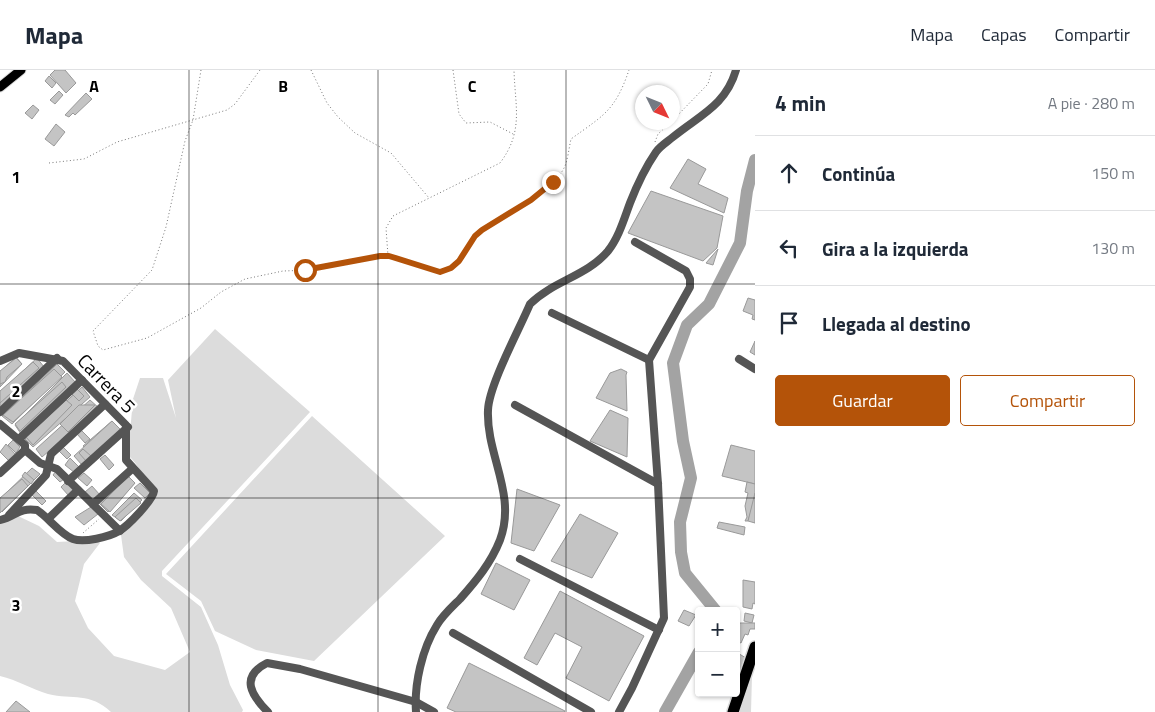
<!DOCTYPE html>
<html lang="es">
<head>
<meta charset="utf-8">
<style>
  :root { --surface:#fff; --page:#f2f2f3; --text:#1f2937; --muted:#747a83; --line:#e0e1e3; --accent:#b45309 }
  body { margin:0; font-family:"Titillium Web",sans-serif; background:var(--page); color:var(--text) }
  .controls { position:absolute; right:15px; bottom:15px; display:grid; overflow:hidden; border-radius:5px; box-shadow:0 1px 4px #0004 }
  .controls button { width:45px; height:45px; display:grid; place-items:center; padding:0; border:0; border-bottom:1px solid var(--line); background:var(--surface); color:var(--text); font:25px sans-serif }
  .compass { position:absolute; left:635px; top:15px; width:45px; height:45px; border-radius:50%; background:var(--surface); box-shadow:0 1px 4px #0004; rotate:133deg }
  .stop { position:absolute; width:15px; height:15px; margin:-11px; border:4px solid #b45309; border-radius:50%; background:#fff }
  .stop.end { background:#b45309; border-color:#fff; box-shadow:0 1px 5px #0008 }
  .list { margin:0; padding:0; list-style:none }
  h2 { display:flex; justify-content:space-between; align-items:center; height:65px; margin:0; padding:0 20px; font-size:21px }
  h2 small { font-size:16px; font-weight:400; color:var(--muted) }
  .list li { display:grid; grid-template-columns:32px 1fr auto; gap:15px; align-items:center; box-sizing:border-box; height:75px; padding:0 20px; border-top:1px solid var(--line) }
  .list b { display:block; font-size:19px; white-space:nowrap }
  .list em { font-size:16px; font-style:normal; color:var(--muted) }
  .actions { display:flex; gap:10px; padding:15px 20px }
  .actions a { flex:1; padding:11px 0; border:1px solid var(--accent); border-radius:5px; text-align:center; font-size:18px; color:var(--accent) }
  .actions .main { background:var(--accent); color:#fff }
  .icon { flex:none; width:28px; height:28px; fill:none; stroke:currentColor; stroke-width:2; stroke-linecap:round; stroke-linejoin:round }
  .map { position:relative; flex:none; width:755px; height:642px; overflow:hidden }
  header { display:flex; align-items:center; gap:30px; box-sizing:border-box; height:70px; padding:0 25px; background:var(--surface); border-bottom:1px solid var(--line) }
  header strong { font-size:24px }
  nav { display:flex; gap:28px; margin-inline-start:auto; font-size:18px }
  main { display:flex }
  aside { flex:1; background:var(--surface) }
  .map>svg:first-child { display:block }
  .green { fill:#dcdcdc }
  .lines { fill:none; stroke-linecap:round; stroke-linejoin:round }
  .river { stroke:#a3a3a3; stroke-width:12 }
  .building { fill:#c4c4c4; stroke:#999 }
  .major-casing { stroke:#dbdbdb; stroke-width:11 }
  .highway-casing { stroke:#dbdbdb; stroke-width:14 }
  .path { stroke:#777; stroke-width:1; stroke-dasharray:1 2.5; stroke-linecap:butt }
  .minor { stroke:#555; stroke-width:8 }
  .major { stroke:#000; stroke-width:9 }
  .highway { stroke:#000; stroke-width:11 }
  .route { stroke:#b45309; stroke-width:6 }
  .grid { fill:none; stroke:#000; stroke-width:1; stroke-opacity:0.55 }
  .labels { text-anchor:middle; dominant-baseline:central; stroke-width:5; stroke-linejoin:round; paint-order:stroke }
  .street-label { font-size:19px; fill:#000; stroke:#fff }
  .grid-label { font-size:16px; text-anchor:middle; font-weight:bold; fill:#000; stroke:#fff; stroke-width:5; stroke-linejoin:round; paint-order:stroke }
</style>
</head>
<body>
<header>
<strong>Mapa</strong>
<nav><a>Mapa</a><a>Capas</a><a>Compartir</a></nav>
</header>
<main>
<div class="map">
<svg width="755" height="642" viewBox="0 0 755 642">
  <rect width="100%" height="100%" fill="#fff"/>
  <!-- green -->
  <g class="green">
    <path d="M215 259 310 342 162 501V506L201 537 218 575 230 615 243 640 242 642H111C90 622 73 630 48 624 32 619 17 610 0 606V454L18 446 39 456 57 472 96 470 100 473 84 494 75 531 88 558 114 586 165 600 190 582 171 538 141 510 124 487 121 465C145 437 158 415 128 385L133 329 140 308H163L176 348 168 310Z"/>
    <path d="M312 346 445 466 314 591 256 580 215 561 201 531 166 504Z"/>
    <path d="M752 606 751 642H739Z"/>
  </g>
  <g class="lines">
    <!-- river -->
    <g class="river">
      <path d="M716 541 685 503 681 482 680 452 691 408 683 371 673 293 687 255 709 234 740 173 747 121 755 90"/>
      <path d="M665 642 699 582"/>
    </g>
  </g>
  <!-- building -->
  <g class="building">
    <path d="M55 0H65L76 13 66 23 50 5Z"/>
    <path d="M49 6 56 13 52 18 45 11Z"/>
    <path d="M59 21 63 25 55 34 50 30Z"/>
    <path d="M86 23 92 29 75 45 73 43 69 47 65 45Z"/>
    <path d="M33 35 39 40 32 49 25 43Z"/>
    <path d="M56 54 65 62 54 76 45 69Z"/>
    <path d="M688 89 706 99 698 114 728 128 724 143 670 118Z"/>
    <path d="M651 121 723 146 717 178 703 191 628 163Z"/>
    <path d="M718 179 713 195 706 193Z"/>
    <path d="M748 228 755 230V250L752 249 753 245 743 241Z"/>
    <path d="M755 271V285L750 282Z"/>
    <path d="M16 287 22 294 0 317V302Z"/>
    <path d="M16 288 22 294 7 307 5 312 0 314V301Z"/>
    <path d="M37 288 44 297 0 338V322Z"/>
    <path d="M33 292 39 298 0 333V321Z"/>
    <path d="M57 294 65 302 12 354 2 346Z"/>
    <path d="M54 299 62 307 13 352 3 345Z"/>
    <path d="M621 299 627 302 626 305 627 341 596 328 610 303Z"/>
    <path d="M67 303 76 313 21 364 15 355Z"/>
    <path d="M62 312 66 317 20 361 15 354Z"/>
    <path d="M82 317 90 327 33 377 25 369Z"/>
    <path d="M77 319 84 326 79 331 72 324Z"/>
    <path d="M66 330 72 335 33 375 26 367Z"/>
    <path d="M90 330 99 338 42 387 36 379Z"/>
    <path d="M79 335H95L68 362 60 354Z"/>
    <path d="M610 340 628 348 627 387 590 371Z"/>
    <path d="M112 351 120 360 92 384 83 376Z"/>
    <path d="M112 351 121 360 82 395 74 386Z"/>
    <path d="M81 360 90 369 85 373 77 364Z"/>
    <path d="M13 370 20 377 16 383 8 375Z"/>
    <path d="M6 374 16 385 9 391 0 382Z"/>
    <path d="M731 375 755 381V414L722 406Z"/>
    <path d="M63 377 71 385 67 389 59 381Z"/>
    <path d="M83 379 91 386 86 391 79 383Z"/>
    <path d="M105 385 114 395 109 400 100 389Z"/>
    <path d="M70 388 79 397 75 403 65 395Z"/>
    <path d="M32 398 40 404 2 442 0 429Z"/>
    <path d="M56 401 64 409 60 412 53 405Z"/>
    <path d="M25 402 34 410 31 414 22 406Z"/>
    <path d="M84 403 92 410 87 416 78 408Z"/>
    <path d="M126 406 135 413 108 442 99 433Z"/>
    <path d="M128 406 135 413 110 442 101 434Z"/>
    <path d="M22 409 28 416 0 443V428Z"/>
    <path d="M67 411 76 420 69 426 61 417Z"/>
    <path d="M747 412 755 414V429L748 451H745L747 447 745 436 748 423 745 422Z"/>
    <path d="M140 413 150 423 145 428 134 418Z"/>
    <path d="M92 416 100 425 93 431 85 422Z"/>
    <path d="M517 419 560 435 534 481 511 473Z"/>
    <path d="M36 421 46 431 42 435 32 425Z"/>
    <path d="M134 423 142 430 121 451 112 445Z"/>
    <path d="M755 423V453L748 451Z"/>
    <path d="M136 428 141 433 120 451 115 447Z"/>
    <path d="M91 437 98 444 84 455 75 447Z"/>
    <path d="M580 444 618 463 592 508 551 491Z"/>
    <path d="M719 452 745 457 744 465 717 458Z"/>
    <path d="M496 493 530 510 514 540 481 524Z"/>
    <path d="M743 510 755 512V534L753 533 752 539 743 537Z"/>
    <path d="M560 521 644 566 609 631 566 608 582 577 555 563 537 595 524 588Z"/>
    <path d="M684 540 696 545 689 556 678 551Z"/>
    <path d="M745 543 754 545 752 553 744 551Z"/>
    <path d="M740 553H755V559H750L748 565 745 564 741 573 736 571V561Z"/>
    <path d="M736 582 746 588 736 613Z"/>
    <path d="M469 593 565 641 564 642H456L447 638Z"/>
    <path d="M16 631 30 642H6Z"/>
  </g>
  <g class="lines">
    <defs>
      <path id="major" d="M0 17 21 0"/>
      <path id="highway" d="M733 642 755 577"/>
    </defs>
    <!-- major casing -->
    <use href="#major" class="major-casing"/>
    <!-- highway casing -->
    <use href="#highway" class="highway-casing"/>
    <!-- path -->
    <g class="path">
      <path d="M201 0 193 50 185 71 166 157 152 200 93 261 98 276 103 280 147 268 201 238 221 222 245 209 283 201 312 200 380 186C406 187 438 214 459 191 468 181 472 169 482 160 506 146 554 121 565 96 568 88 569 78 571 69 604 45 615 41 629 0"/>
      <path d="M311 0 327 33 338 47 355 63 391 83 429 128"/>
      <path d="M453 0 459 44 466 53 490 52 515 65"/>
      <path d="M672 51 708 14 712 0"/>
      <path d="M655 72 658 64 671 52"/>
      <path d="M49 93 84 89 117 72 227 40 235 34 260 0"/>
      <path d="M388 186 386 158 393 146 500 93C524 61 515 37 514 0"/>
      <path d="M83 463 99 449"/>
    </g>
    <!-- minor -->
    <g class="minor">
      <path d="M552 243 649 290"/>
      <path d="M739 289 755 299"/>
      <path d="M0 291 19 283 63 291 126 355V390L154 421C153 430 128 456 119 461 109 467 84 473 73 469 60 464 49 448 37 440 18 437 16 447 0 450"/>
      <path d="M515 335 658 414"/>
      <path d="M0 342 57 288"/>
      <path d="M0 354 25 375V380L0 403"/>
      <path d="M20 368 82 310"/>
      <path d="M25 380 40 393 57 399 120 461"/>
      <path d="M68 411 128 357"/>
      <path d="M93 434 132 399"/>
      <path d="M9 445 46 405 51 384 105 334"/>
      <path d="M49 448 78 420"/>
      <path d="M520 489 659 560"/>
      <path d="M453 563 591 642"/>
      <path d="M268 642C252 626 239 607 267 593L300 599 416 632 434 642"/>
      <path d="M416 642C414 614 422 579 437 555 443 545 452 537 460 529 476 511 491 493 500 470 517 424 486 385 488 340 489 315 519 260 530 234 553 211 587 206 608 181 619 167 624 149 630 133 637 115 645 98 656 82 660 76 667 72 673 67 700 45 726 35 736 0"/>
      <path d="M619 642 632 618 664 548 658 414 649 290 690 217V209L686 201 635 172"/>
    </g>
    <!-- major -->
    <use href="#major" class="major"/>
    <!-- highway -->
    <use href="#highway" class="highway"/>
  </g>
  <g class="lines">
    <!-- route -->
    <path class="route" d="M305 200 380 186H389L440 202 451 198 459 191 475 166 482 160 531 130 553 112"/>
  </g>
  <!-- grid -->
  <path class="grid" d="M189 0V642M378 0V642M566 0V642M0 214H755M0 428H755"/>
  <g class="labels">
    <!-- street labels -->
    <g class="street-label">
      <text transform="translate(107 313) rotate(46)">Carrera 5</text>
    </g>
  </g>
  <g class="grid-label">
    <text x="94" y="22">A</text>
    <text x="283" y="22">B</text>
    <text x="472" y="22">C</text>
    <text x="16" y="113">1</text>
    <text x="16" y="327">2</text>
    <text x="16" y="541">3</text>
  </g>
</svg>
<div class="controls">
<button>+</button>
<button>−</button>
</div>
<svg class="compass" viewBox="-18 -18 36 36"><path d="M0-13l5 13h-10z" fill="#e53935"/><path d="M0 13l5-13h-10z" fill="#747a83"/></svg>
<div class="stop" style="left:305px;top:200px"></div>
<div class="stop end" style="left:553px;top:112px"></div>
</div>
<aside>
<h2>4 min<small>A pie · 280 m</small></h2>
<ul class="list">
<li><svg class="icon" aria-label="ahead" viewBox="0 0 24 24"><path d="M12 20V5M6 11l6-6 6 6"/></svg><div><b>Continúa</b></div><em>150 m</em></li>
<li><svg class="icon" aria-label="left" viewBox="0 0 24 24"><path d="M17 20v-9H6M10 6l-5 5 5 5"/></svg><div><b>Gira a la izquierda</b></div><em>130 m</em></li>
<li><svg class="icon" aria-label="arrive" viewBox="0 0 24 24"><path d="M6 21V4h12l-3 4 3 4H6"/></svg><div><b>Llegada al destino</b></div></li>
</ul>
<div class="actions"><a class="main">Guardar</a><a>Compartir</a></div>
</aside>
</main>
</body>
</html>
